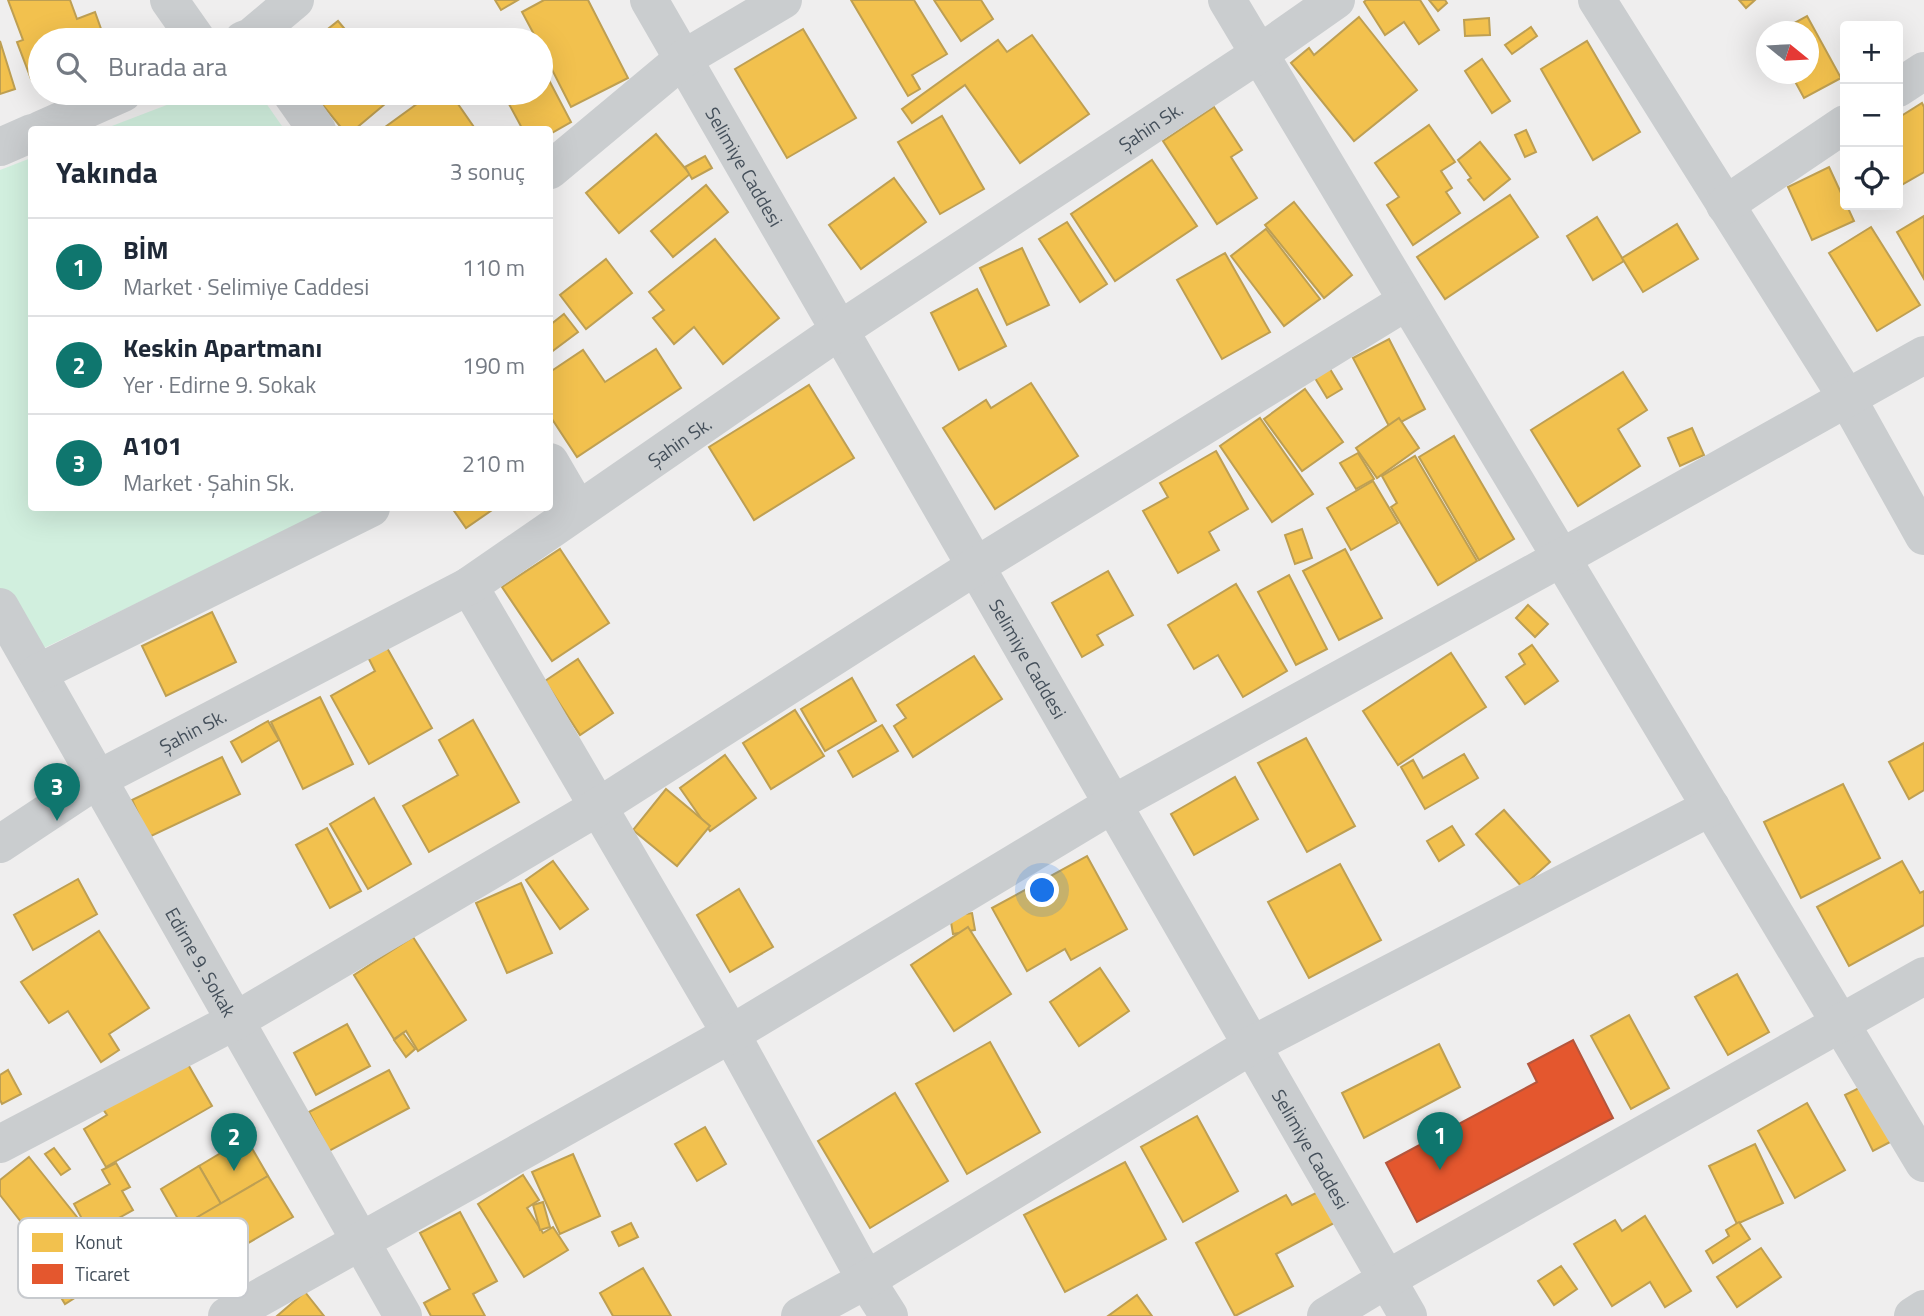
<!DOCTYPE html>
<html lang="tr">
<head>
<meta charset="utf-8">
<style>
  :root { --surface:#fff; --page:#f2f2f3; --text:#1f2937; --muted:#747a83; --line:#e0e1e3; --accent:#0f766e }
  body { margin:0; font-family:"Titillium Web",sans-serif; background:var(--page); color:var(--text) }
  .controls { position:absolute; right:21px; top:21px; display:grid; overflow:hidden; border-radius:7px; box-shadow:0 7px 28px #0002 }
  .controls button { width:63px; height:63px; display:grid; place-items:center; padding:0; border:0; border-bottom:2px solid var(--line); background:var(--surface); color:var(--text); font:35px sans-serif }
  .compass { position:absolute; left:1756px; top:21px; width:63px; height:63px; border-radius:50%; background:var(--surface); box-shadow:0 7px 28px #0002; rotate:108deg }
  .you { position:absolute; left:1043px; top:891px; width:24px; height:24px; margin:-18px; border:5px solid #fff; border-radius:50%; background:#1a73e8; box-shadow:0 0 0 10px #1a73e833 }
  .badge { display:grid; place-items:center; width:46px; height:46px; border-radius:50%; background:var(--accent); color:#fff; font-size:23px; font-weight:700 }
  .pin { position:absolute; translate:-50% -58px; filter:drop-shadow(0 2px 4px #0008) }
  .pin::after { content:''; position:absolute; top:37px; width:24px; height:21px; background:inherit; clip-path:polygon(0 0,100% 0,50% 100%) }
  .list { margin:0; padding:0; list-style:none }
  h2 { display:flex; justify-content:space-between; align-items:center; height:91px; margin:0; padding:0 28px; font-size:30px }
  h2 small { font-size:23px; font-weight:400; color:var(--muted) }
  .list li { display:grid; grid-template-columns:46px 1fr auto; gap:21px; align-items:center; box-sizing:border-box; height:98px; padding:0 28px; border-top:2px solid var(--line) }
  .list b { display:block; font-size:26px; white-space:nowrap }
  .list p { margin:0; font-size:23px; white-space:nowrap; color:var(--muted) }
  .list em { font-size:23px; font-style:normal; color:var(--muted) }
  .icon { flex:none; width:38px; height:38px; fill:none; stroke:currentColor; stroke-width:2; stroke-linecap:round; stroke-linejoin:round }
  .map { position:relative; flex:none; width:1924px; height:1316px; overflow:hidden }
  .search { position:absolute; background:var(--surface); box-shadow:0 7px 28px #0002; left:28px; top:28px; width:525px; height:77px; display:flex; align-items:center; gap:18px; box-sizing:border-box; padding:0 24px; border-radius:38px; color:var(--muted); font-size:26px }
  .panel { position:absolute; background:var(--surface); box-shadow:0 7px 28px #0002; left:28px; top:126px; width:525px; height:385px; border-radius:7px }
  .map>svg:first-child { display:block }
  .green { fill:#d1efde }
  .homes { fill:#f2c14e; stroke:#be9f52; stroke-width:2 }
  .shops { fill:#e4572e; stroke:#b4553c; stroke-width:2 }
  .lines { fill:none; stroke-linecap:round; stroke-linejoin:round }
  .minor { stroke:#cacdcf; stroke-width:38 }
  .labels { text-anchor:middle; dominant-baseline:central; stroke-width:7; stroke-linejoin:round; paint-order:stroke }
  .street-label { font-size:19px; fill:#45505b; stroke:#fff }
  .key { fill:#fff; stroke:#c7cace; stroke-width:2 }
  .key-label { font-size:19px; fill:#45505b }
</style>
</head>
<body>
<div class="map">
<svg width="1924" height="1316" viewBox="0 0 1924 1316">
  <rect width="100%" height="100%" fill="#efeeee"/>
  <!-- green -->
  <g class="green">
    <path d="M198 93H259L284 129H104Z"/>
    <path d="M31 158 32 508H334L40 650 0 589V170Z"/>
  </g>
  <!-- homes -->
  <g class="homes">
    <path d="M8 0H70L77 19 95 12 105 40H40V75L31 79 17 42 23 40Z"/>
    <path d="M495 0H518L501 10Z"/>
    <path d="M544 0H588L628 78 571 107 541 48V40H537L522 12Z"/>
    <path d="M851 0H914L947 54 912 75 920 89 908 96Z"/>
    <path d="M934 0H981L993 19 961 41Z"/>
    <path d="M1366 0H1420L1439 30 1419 44 1404 22 1385 35 1364 2Z"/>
    <path d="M1429 0H1445L1447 3 1438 11Z"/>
    <path d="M1739 0H1755L1746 8Z"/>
    <path d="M1807 16 1841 78 1804 98 1791 74H1808V32H1778Z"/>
    <path d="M1359 17 1417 90 1354 141 1291 63 1309 48 1314 55Z"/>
    <path d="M1489 18 1490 35 1465 36 1464 20Z"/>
    <path d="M338 21 354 40H314Z"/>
    <path d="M1531 27 1537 36 1512 54 1505 45Z"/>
    <path d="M803 29 856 118 787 158 735 69Z"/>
    <path d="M1032 35 1089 114 1020 163 965 85 912 123 902 109 998 40 1007 52Z"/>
    <path d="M0 41 15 89 0 94Z"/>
    <path d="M1587 41 1640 132 1593 160 1541 69Z"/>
    <path d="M1482 59 1510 101 1492 113 1465 71Z"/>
    <path d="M541 65 571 122 550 134V130H523L503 93H541Z"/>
    <path d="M313 93H398L354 130H343Z"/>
    <path d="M432 93H473L458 104 476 130H381Z"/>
    <path d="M1922 103 1924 107V172L1898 187V118Z"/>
    <path d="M1214 107 1242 150 1231 157 1257 198 1217 224 1163 141Z"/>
    <path d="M942 116 984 189 940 214 898 142Z"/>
    <path d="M1429 125 1455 162 1441 171 1452 188 1446 192 1460 213 1413 245 1387 205 1399 197 1375 163Z"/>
    <path d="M1526 130 1536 152 1525 157 1515 135Z"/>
    <path d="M656 134 690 174 619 233 586 193Z"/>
    <path d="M1480 142 1510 179 1484 200 1468 180 1471 178 1458 160Z"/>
    <path d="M705 156 712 168 692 179 685 167Z"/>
    <path d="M1152 160 1197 226 1115 281 1071 214Z"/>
    <path d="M1829 167 1854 221 1812 240 1788 187Z"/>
    <path d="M894 178 926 222 861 269 829 225Z"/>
    <path d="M706 185 728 212 673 257 651 231Z"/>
    <path d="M1510 195 1538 237 1445 299 1417 257Z"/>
    <path d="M1294 202 1352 275 1324 298 1265 225Z"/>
    <path d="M1924 216V279L1897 232Z"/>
    <path d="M1597 217 1624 261 1593 280 1567 236Z"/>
    <path d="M1067 222 1107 284 1080 302 1039 239Z"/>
    <path d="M1677 224 1698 259 1643 292 1622 258Z"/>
    <path d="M1871 227 1920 305 1877 331 1829 253Z"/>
    <path d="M1266 229 1320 299 1284 326 1231 256Z"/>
    <path d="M715 239 779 318 723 364 694 327 674 344 653 318 664 310 649 292Z"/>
    <path d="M1022 248 1049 305 1007 325 980 268Z"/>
    <path d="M1225 253 1270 332 1222 359 1177 280Z"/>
    <path d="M606 259 632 293 586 329 560 295Z"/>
    <path d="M977 289 1006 346 959 370 931 313Z"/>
    <path d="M564 314 578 332 550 353V325Z"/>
    <path d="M1389 339 1425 409 1390 428 1353 358Z"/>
    <path d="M656 349 681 388 577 457 550 416V372L583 350 605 382Z"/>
    <path d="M1327 364 1342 389 1327 398 1312 373Z"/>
    <path d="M1623 372 1647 410 1618 429 1640 466 1578 506 1531 430Z"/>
    <path d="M1031 383 1078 456 995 509 943 428 986 400 991 408Z"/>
    <path d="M809 385 854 458 754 520 709 447Z"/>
    <path d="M1305 389 1343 442 1302 471 1264 419Z"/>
    <path d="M1260 418 1313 494 1272 522 1220 446Z"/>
    <path d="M1399 418 1419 448 1377 478 1356 448Z"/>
    <path d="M1692 428 1704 455 1680 466 1668 438Z"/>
    <path d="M1454 436 1514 539 1479 560 1419 457Z"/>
    <path d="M1216 451 1248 509 1209 532 1219 550 1178 573 1143 511 1168 497 1160 483Z"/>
    <path d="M1358 453 1374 479 1356 489 1340 463Z"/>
    <path d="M1415 456 1477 561 1438 585 1391 507 1397 503 1382 476Z"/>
    <path d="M1373 481 1398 523 1351 550 1327 508Z"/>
    <path d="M452 508H495L466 528Z"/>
    <path d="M1302 529 1312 558 1295 564 1285 535Z"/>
    <path d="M560 549 609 623 552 661 502 587Z"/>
    <path d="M1345 549 1382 618 1339 640 1303 571Z"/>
    <path d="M1108 571 1133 615 1097 635 1103 645 1082 657 1052 603Z"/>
    <path d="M1289 575 1327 649 1296 665 1258 592Z"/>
    <path d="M1236 584 1287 671 1243 697 1218 655 1194 669 1168 625Z"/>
    <path d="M1528 605 1548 624 1535 637 1516 618Z"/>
    <path d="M212 612 236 662 166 696 142 646Z"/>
    <path d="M1532 645 1558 681 1525 704 1506 677 1525 664 1519 654Z"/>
    <path d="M386 646 432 728 369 764 331 696 375 671 368 657Z"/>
    <path d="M1451 653 1486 707 1398 765 1363 711Z"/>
    <path d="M974 656 1002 699 913 757 894 726 906 718 897 705Z"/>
    <path d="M578 659 613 713 580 735 545 681Z"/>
    <path d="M852 678 876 721 825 751 801 709Z"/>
    <path d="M320 697 353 764 303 789 271 722Z"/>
    <path d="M795 710 824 756 771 789 743 743Z"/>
    <path d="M473 720 519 802 429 852 403 806 458 775 439 740Z"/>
    <path d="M268 721 279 740 242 762 231 742Z"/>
    <path d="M882 725 898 751 853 777 838 751Z"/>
    <path d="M1306 738 1355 826 1307 852 1258 763Z"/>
    <path d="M1924 743V790L1909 799 1889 762Z"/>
    <path d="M1464 754 1478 778 1425 809 1401 767 1413 760 1423 778Z"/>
    <path d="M725 755 756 798 710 831 680 788Z"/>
    <path d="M222 757 240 794 149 837 132 800Z"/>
    <path d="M1235 777 1258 819 1194 855 1171 814Z"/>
    <path d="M1843 784 1880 858 1801 898 1764 822Z"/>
    <path d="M666 789 710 826 677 866 633 830Z"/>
    <path d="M374 798 411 864 368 889 330 824Z"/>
    <path d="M1504 810 1550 862 1522 887 1476 834Z"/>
    <path d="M1452 826 1464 845 1439 861 1427 841Z"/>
    <path d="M327 828 361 891 330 908 296 845Z"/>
    <path d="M1087 856 1127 929 1071 960 1065 949 1027 971 992 908Z"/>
    <path d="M553 861 588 909 560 929 526 880Z"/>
    <path d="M1902 861 1920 893 1924 891V925L1849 966 1817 907Z"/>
    <path d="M1340 864 1381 940 1309 978 1268 902Z"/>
    <path d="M78 879 97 914 33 950 14 915Z"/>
    <path d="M521 883 552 953 507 973 476 903Z"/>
    <path d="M739 889 773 947 730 972 697 915Z"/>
    <path d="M972 913 975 930 953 934 950 916Z"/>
    <path d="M968 927 1011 994 954 1031 911 965Z"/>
    <path d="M99 931 149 1008 109 1034 119 1050 101 1062 68 1011 49 1023 21 982Z"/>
    <path d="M413 937 466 1020 418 1051 406 1031 394 1039 354 975Z"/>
    <path d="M1100 968 1129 1011 1079 1046 1050 1002Z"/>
    <path d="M1737 974 1769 1032 1728 1055 1695 997Z"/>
    <path d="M1629 1015 1669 1088 1631 1109 1591 1036Z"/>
    <path d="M347 1024 370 1066 316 1095 294 1053Z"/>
    <path d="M403 1033 415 1049 406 1057 394 1040Z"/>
    <path d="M990 1042 1040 1132 967 1174 916 1084Z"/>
    <path d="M1439 1044 1460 1087 1364 1138 1342 1093Z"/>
    <path d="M186 1061 212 1106 106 1167 84 1129 107 1115 103 1109Z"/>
    <path d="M8 1070 21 1094 2 1104 0 1100V1075Z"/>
    <path d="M389 1070 409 1108 329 1151 309 1112Z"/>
    <path d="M1867 1084 1894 1140 1873 1151 1845 1095Z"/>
    <path d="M895 1093 948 1181 870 1228 818 1141Z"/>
    <path d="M1807 1103 1845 1170 1795 1198 1758 1131Z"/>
    <path d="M1197 1116 1238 1191 1183 1222 1141 1147Z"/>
    <path d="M705 1127 726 1164 697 1181 675 1144Z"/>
    <path d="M246 1138 268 1176 221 1204 199 1166Z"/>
    <path d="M1755 1144 1783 1203 1737 1224 1709 1166Z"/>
    <path d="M54 1148 70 1169 61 1175 45 1154Z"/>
    <path d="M573 1154 600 1216 560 1234 532 1172Z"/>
    <path d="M29 1157 77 1217 40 1246 0 1195V1180Z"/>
    <path d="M1125 1162 1166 1239 1065 1292 1024 1215Z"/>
    <path d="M116 1163 130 1187 122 1191 133 1210 90 1234 74 1204 110 1184 102 1170Z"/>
    <path d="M199 1166 221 1204 182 1226 161 1189Z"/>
    <path d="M523 1175 539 1200 527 1208 543 1233 553 1227 568 1250 524 1277 478 1204Z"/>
    <path d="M268 1176 293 1217 207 1267 182 1226Z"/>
    <path d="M1318 1192 1334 1223 1276 1254 1293 1286 1235 1316 1196 1243 1286 1195 1292 1205Z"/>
    <path d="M543 1202 550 1227 540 1230 533 1205Z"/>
    <path d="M460 1212 497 1281 473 1294 485 1316H431L424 1303 450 1289 420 1233Z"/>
    <path d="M1645 1216 1691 1291 1665 1307 1650 1282 1612 1306 1574 1244 1615 1220 1622 1231Z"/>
    <path d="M1739 1222 1750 1239 1713 1263 1706 1251 1729 1236 1726 1230Z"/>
    <path d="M631 1223 638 1237 619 1246 612 1232Z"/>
    <path d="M90 1242 111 1275 65 1304 45 1271Z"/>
    <path d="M1761 1248 1781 1277 1737 1307 1717 1277Z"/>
    <path d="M1561 1266 1577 1289 1554 1305 1538 1281Z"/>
    <path d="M643 1268 671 1316H613L600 1293Z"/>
    <path d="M305 1292 324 1316H277Z"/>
    <path d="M1137 1295 1152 1316H1108Z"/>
  </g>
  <!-- shops -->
  <path class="shops" d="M1573 1040 1613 1118 1417 1222 1386 1163 1537 1082 1528 1064Z"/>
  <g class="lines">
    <!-- minor -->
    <g class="minor">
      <path d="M169 0 197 40"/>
      <path id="s1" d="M649 0 1408 1316"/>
      <path d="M1227 0 1924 1163"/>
      <path d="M1597 0 1847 398 1924 536"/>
      <path d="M243 40 251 37 295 0"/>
      <path d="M1898 88 1924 71"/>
      <path d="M291 93 317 130"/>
      <path d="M40 130 123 93"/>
      <path d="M0 147 32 133"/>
      <path d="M550 170 683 59 783 0"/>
      <path d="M1725 205 1845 124"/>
      <path d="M550 462 578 510"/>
      <path d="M469 586 731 1034 866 1280 889 1316"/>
      <path id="s2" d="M0 607 403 1316"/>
      <path d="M38 673 371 508"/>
      <path id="s3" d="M0 844 98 779 469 586 840 330 1259 54 1336 0"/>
      <path d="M0 1144 235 1021 598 807 976 566 1407 301"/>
      <path d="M227 1316 731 1034 1113 804 1561 558 1924 355"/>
      <path d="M800 1316 866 1280 1252 1045 1711 807"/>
      <path d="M1326 1316 1387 1279 1924 976"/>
      <path d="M1913 1316 1924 1309"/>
    </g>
  </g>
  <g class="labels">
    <!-- street labels -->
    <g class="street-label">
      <text stroke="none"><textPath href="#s3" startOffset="1358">Şahin Sk.</textPath></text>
      <text stroke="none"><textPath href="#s1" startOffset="192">Selimiye Caddesi</textPath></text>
      <text stroke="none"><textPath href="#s3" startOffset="791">Şahin Sk.</textPath></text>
      <text stroke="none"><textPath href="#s1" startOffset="760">Selimiye Caddesi</textPath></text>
      <text stroke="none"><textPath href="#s3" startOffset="224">Şahin Sk.</textPath></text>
      <text stroke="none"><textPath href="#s2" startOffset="408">Edirne 9. Sokak</textPath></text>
      <text stroke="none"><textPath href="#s1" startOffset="1326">Selimiye Caddesi</textPath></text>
    </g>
  </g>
  <!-- legend -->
  <rect x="18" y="1218" width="230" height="80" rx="10" class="key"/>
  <rect x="32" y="1233" width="31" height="19" fill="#f2c14e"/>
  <rect x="32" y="1264" width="31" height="20" fill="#e4572e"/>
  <g class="key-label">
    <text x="75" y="1249">Konut</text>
    <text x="75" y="1281">Ticaret</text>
  </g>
</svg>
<div class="controls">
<button>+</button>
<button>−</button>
<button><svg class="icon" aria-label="locate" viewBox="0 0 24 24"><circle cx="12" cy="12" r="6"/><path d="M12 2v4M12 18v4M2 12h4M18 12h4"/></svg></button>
</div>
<svg class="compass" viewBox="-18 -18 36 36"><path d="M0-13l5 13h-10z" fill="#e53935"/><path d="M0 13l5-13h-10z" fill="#747a83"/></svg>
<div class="you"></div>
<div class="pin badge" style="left:1440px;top:1170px">1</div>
<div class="pin badge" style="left:234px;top:1171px">2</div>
<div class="pin badge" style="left:57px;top:821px">3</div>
<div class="search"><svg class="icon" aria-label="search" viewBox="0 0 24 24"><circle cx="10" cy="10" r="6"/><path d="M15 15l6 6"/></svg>Burada ara</div>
<section class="panel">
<h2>Yakında<small>3 sonuç</small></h2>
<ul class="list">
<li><span class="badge">1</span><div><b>BİM</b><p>Market · Selimiye Caddesi</p></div><em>110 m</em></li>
<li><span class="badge">2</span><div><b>Keskin Apartmanı</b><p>Yer · Edirne 9. Sokak</p></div><em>190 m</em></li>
<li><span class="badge">3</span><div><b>A101</b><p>Market · Şahin Sk.</p></div><em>210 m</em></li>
</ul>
</section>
</div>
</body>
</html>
